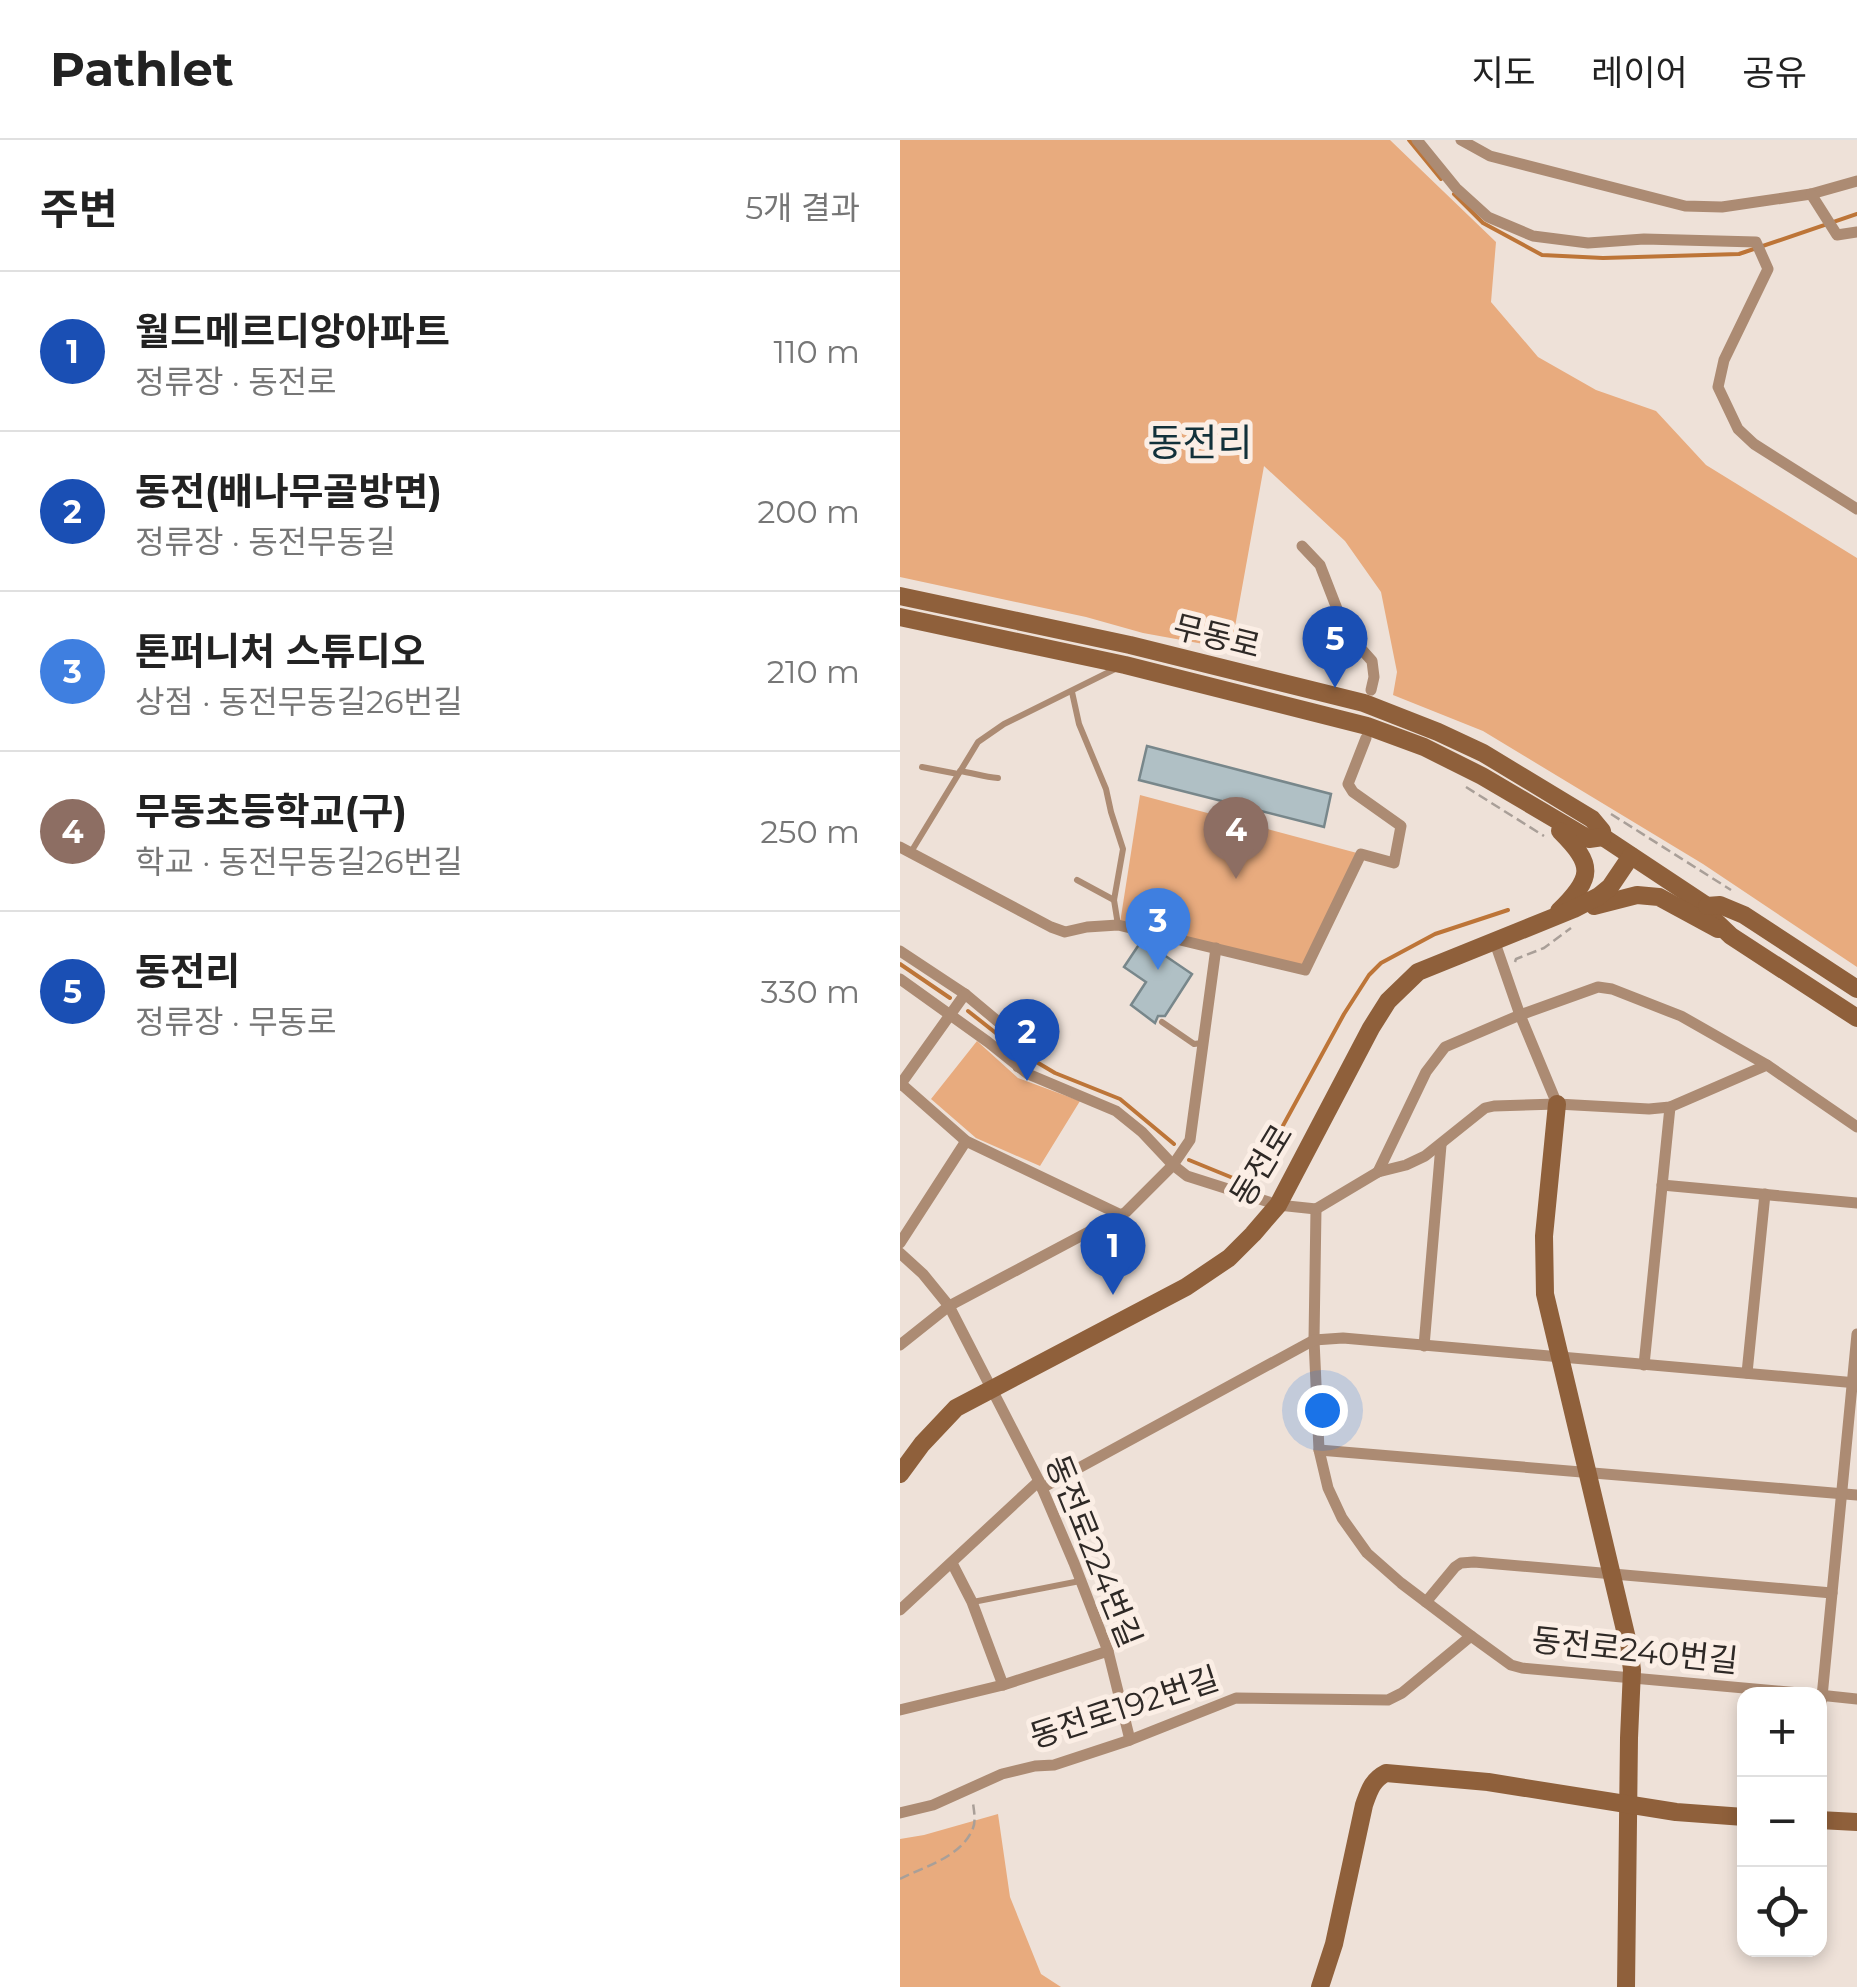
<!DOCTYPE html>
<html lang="ko">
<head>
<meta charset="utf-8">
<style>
  :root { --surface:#fff; --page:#f6f6f6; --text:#222; --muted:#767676; --line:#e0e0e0; --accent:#0b8043 }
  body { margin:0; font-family:Montserrat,"Noto Sans KR",sans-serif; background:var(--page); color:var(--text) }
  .controls { position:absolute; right:30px; bottom:30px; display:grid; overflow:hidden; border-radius:20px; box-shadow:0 5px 15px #0003 }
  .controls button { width:90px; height:90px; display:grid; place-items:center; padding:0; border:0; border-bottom:2px solid var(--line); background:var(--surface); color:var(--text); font:50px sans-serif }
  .you { position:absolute; left:422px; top:1270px; width:35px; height:35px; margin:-25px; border:8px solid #fff; border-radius:50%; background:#1a73e8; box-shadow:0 0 0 15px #1a73e833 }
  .badge { display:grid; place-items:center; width:65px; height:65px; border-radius:50%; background:var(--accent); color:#fff; font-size:32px; font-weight:700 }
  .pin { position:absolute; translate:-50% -82px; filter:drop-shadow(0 2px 5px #0008) }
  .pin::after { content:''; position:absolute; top:52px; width:35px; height:30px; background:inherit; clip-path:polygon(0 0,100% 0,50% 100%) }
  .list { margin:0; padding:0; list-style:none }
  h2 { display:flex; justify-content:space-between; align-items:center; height:130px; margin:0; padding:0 40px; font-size:42px }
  h2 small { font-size:32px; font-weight:400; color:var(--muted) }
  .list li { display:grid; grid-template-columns:65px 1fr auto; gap:30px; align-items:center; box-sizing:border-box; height:160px; padding:0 40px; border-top:2px solid var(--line) }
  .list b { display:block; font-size:38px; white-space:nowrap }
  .list p { margin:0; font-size:32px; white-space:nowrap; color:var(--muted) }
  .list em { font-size:32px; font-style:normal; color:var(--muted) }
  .icon { flex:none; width:55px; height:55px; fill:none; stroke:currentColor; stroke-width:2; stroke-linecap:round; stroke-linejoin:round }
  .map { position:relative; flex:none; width:957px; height:1847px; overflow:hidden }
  header { display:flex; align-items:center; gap:60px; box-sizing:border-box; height:140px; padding:0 50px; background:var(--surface); border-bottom:2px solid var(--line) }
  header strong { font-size:48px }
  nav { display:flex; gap:55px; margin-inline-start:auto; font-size:35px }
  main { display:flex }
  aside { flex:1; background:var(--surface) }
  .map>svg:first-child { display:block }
  .green { fill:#e8ab7e }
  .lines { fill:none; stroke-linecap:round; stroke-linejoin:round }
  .stream { stroke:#bd7538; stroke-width:4 }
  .building { fill:#b0c0c5; stroke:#78878b; stroke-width:2.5 }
  .path { stroke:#a99f98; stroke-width:2.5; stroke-dasharray:10 5; stroke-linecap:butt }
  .lane { stroke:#ac8b73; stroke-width:6 }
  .street { stroke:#ac8b73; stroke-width:11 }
  .secondary { stroke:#8f603b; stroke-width:18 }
  .labels { text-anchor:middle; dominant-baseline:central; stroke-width:10; stroke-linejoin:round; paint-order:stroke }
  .street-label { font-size:32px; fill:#2e2926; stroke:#fbeee5 }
  .quarter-label { font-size:38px; fill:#12313a; stroke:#fbeee5 }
</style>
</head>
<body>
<header>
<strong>Pathlet</strong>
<nav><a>지도</a><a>레이어</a><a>공유</a></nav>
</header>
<main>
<aside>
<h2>주변<small>5개 결과</small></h2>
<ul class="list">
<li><span class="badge" style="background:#1a4fb4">1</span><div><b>월드메르디앙아파트</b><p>정류장 · 동전로</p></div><em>110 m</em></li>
<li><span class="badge" style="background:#1a4fb4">2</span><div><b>동전(배나무골방면)</b><p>정류장 · 동전무동길</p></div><em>200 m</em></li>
<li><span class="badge" style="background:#3f7fe0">3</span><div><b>톤퍼니처 스튜디오</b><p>상점 · 동전무동길26번길</p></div><em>210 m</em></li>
<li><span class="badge" style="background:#8d6e63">4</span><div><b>무동초등학교(구)</b><p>학교 · 동전무동길26번길</p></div><em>250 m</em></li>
<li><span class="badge" style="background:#1a4fb4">5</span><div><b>동전리</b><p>정류장 · 무동로</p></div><em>330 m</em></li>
</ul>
</aside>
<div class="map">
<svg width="957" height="1847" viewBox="0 0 957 1847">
  <rect width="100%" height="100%" fill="#eee1d8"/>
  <!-- green -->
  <g class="green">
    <path d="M0 0H490L596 102 591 162 638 217 696 250 756 271 806 325 957 418V827L803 724 583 591 493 555 497 532 481 452 445 401 364 326 331 509 243 493 186 477 0 437Z"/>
    <path d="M240 655 457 713 403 827 220 783Z"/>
    <path d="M77 901 118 938 180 961 140 1026 76 998 31 959Z"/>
    <path d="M98 1674 110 1757 141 1834 161 1847H0V1699L24 1695Z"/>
  </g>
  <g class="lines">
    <!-- stream -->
    <g class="stream">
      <path d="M509 0 541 39"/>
      <path d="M554 54 583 83 642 115 703 118 839 114 957 74"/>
      <path d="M0 824 50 858"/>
      <path d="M68 871 111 905"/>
      <path d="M118 911 155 933 220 959 274 1004"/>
      <path d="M289 1020 333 1038 349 1041 356 1035 444 874 469 835 481 823 535 794 608 770"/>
    </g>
  </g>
  <!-- building -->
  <g class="building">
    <path d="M247 606 431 654 424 687 239 640Z"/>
    <path d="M242 800 292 834 265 876H258L255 883 231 865 246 842 224 827Z"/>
  </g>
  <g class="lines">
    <!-- path -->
    <g class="path">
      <path d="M566 647 644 696"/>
      <path d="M711 674 831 750"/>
      <path d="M615 822 616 819 644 808 671 788"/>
      <path d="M0 1739C25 1726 62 1717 73 1688 76 1681 74 1671 73 1663"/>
    </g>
    <!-- lane -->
    <g class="lane">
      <path d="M172 552 179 584 206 649 211 672 223 709 214 760 218 785"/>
      <path d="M22 627 58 634"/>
      <path d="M60 631C73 633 84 637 98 638"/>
      <path d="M11 712 78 602 104 584 215 529"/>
      <path d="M177 740 214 760"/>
      <path d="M262 882 294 904 302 903"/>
      <path d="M73 1462 180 1441"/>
    </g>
    <!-- street -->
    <g class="street">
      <path d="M517 0 556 48 588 77 633 96 688 103 744 99 856 102 868 129 824 220 818 247 838 289 854 304 957 369"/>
      <path d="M561 0 590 16 785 66 822 67 911 54 957 41"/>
      <path d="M911 54 937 95 957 92"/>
      <path d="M402 406 420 425 446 492 472 521 474 537 471 550"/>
      <path d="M0 707 151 787 165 792 187 787 218 785 405 830 461 714 494 723 501 686 453 652 448 644 466 598"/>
      <path d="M594 800 620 875 657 964"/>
      <path d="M0 811 65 854 114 895 118 927"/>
      <path d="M0 839 88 902 128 934 216 971 242 992 273 1025 287 1036 378 1065 416 1069"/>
      <path d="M0 943 66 1001 221 1075"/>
      <path d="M0 945 65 854"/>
      <path d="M478 1032 526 932 545 907 620 875 698 847 712 849 781 876 867 925 957 987"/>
      <path d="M762 1045 957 1063"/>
      <path d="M416 1069 414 1200 419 1310 428 1348 442 1378 467 1413 501 1443 571 1496 611 1525 622 1528 910 1554"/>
      <path d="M416 1069 478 1032 506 1025 525 1016 585 968 594 966 657 964 749 969 770 967 867 925"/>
      <path d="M0 1103 66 1001"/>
      <path d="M0 1113 23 1134 49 1166 139 1341 174 1423 208 1511 230 1600"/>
      <path d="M0 1205 49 1166 226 1072 273 1025 290 1000 316 808"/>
      <path d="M524 1206 541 1005"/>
      <path d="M744 1225 770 967"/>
      <path d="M847 1233 865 1054"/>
      <path d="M419 1310 957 1355"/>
      <path d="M142 1348 414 1200 443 1198 957 1243"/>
      <path d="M52 1423 72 1462 103 1545"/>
      <path d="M526 1462 555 1427 561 1423 574 1422 932 1453"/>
      <path d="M0 1470 139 1341"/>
      <path d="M919 1555 957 1559"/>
      <path d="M0 1570 103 1545 208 1511"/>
      <path d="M919 1588 957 1194"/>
      <path d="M0 1673 33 1665 102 1634 135 1626 154 1625 230 1600 336 1558 488 1560 502 1553 571 1496"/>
    </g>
    <!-- secondary -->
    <g class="secondary">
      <path d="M0 456 230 505 464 563 538 592 583 613 692 679 702 691 703 697 807 766 811 777 831 796 957 878"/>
      <path d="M0 477 225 525 467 586 524 607 582 636 689 699 703 697"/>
      <path d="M694 766 737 755 759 757 818 789"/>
      <path d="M807 766 820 765 844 775 957 849"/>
      <path d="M659 771C694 737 694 725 660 691"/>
      <path d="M657 964 644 1096 645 1154 729 1507 732 1530 729 1598 726 1847"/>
      <path d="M0 1334 22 1304 56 1268 286 1147 329 1118 353 1094 378 1065 471 888 488 861 518 832 674 769 699 756 710 747 731 716"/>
      <path d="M919 1680 957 1682"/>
      <path d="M420 1847 434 1804 464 1665C469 1651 472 1640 486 1633L588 1642 776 1672 844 1677"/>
    </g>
  </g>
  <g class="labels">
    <!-- street labels -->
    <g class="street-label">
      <text transform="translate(317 496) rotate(14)">무동로</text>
      <text transform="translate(361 1025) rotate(-59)">동전로</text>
      <text transform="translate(194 1411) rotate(68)">동전로224번길</text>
      <text transform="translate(735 1510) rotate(6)">동전로240번길</text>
      <text transform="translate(224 1567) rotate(-18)">동전로192번길</text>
    </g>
    <!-- quarter labels -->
    <g class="quarter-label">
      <text x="300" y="302">동전리</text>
    </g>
  </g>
</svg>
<div class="controls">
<button>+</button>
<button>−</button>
<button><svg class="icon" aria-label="locate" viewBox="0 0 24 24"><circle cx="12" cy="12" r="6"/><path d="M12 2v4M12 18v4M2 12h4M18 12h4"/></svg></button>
</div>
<div class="you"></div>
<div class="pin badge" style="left:213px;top:1155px;background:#1a4fb4">1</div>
<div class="pin badge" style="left:127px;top:941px;background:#1a4fb4">2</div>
<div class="pin badge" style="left:258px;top:830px;background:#3f7fe0">3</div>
<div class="pin badge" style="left:336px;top:739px;background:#8d6e63">4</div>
<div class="pin badge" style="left:435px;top:548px;background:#1a4fb4">5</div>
</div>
</main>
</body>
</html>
